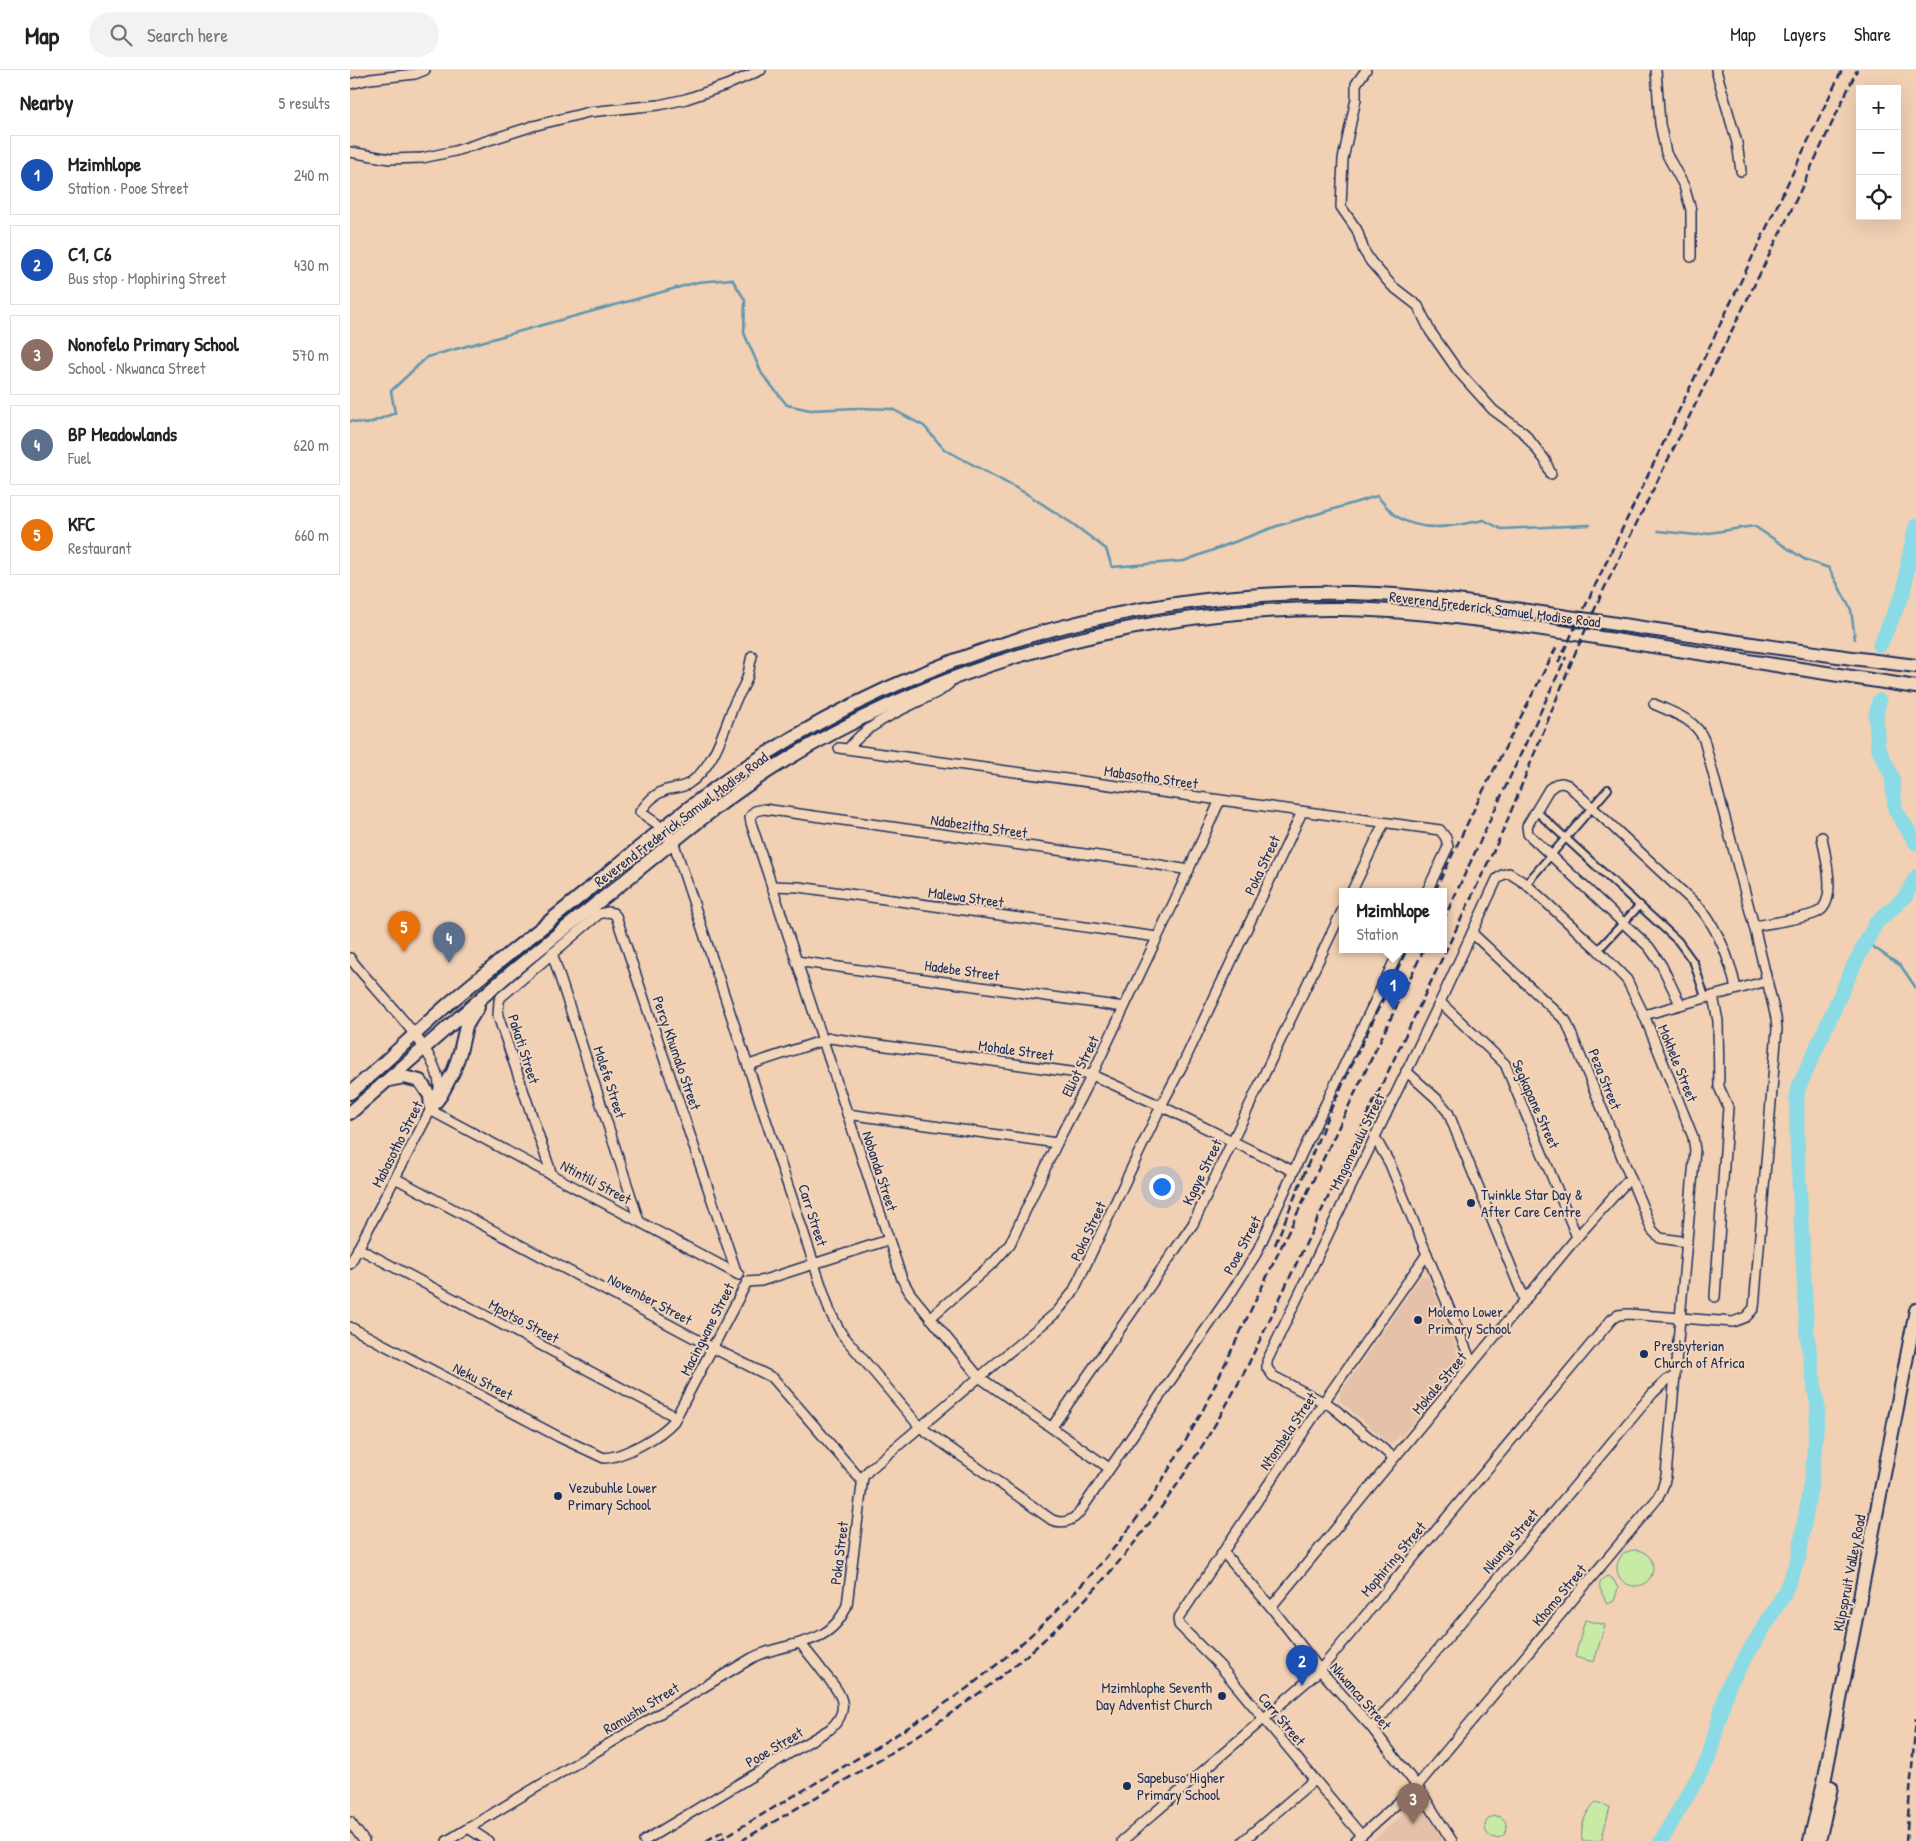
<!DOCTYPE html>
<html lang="en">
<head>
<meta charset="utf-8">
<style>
  :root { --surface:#fff; --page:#f2f2f2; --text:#222; --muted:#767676; --line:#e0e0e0; --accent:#1b2f5e }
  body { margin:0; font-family:"Patrick Hand",sans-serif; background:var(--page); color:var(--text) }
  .controls { position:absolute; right:15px; top:15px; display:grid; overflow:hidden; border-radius:0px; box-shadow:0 5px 20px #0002 }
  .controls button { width:45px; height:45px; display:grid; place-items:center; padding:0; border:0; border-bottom:1px solid var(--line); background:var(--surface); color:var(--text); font:25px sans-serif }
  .you { position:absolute; left:811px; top:1116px; width:18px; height:18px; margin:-12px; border:4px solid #fff; border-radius:50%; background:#1a73e8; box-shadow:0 0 0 8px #1a73e833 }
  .badge { display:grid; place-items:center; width:32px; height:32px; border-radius:50%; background:var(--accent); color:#fff; font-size:16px; font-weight:700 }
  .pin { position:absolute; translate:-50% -41px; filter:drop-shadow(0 1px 2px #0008) }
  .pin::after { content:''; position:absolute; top:26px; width:18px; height:15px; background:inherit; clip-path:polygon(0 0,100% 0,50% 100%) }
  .popup { position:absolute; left:989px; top:818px; width:108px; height:65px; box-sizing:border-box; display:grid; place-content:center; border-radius:0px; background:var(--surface); filter:drop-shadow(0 1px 4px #0005); font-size:16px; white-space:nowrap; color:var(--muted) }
  .popup b { font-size:19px; color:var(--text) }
  .popup::after { content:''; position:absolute; left:50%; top:100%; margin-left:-10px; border:10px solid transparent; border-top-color:var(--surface) }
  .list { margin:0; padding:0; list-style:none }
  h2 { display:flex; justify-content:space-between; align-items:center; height:65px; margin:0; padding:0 20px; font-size:21px }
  h2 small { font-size:16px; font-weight:400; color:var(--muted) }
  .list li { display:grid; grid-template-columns:32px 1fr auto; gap:15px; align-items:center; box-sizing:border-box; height:80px; margin:0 10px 10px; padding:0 10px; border:1px solid var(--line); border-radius:0px }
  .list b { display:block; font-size:19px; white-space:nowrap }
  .list p { margin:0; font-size:16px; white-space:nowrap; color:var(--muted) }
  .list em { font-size:16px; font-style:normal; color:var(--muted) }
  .icon { flex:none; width:28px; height:28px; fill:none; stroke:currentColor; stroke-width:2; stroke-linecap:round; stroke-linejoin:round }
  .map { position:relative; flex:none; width:1566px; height:1771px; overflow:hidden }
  header { display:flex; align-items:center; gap:30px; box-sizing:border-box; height:70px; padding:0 25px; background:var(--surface); border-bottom:1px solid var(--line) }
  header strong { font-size:24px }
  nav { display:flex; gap:28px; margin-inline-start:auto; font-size:18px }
  .search { width:350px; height:45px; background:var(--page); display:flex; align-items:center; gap:12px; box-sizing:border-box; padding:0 18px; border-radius:28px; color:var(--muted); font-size:19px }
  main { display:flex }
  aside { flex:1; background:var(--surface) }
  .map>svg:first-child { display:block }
  .built { fill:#e4c1a8 }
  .green { fill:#c7eba4; stroke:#718d81 }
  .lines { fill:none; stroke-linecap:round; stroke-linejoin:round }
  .stream { stroke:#5e96af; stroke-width:2.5 }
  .river { stroke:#8adbe5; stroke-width:15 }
  .pedestrian-casing { stroke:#1b2f5e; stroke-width:10 }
  .minor-casing { stroke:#1b2f5e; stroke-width:12 }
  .secondary-casing { stroke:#1b2f5e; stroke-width:16 }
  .pedestrian { stroke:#f3d6ba; stroke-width:6 }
  .minor { stroke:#f3d6ba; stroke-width:9 }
  .secondary { stroke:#f3d6ba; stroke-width:12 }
  .rail { stroke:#1b2f5e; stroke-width:2.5; stroke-dasharray:8 4; stroke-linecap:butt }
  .poi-dot { fill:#1b2f5e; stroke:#f3d6ba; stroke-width:2 }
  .labels { text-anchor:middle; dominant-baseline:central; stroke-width:4; stroke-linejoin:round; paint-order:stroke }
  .street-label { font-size:15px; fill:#1b2f5e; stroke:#f3d6ba }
  .poi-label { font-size:15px; fill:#1b2f5e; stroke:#f3d6ba; text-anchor:start }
</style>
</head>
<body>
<header>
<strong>Map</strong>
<div class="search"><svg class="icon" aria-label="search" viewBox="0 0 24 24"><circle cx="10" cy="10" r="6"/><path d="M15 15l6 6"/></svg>Search here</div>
<nav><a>Map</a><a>Layers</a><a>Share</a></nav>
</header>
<main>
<aside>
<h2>Nearby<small>5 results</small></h2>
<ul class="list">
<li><span class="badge" style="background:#1a4fb4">1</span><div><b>Mzimhlope</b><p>Station · Pooe Street</p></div><em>240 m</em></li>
<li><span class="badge" style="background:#1a4fb4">2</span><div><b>C1, C6</b><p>Bus stop · Mophiring Street</p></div><em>430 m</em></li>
<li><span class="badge" style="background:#8d6e63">3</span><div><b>Nonofelo Primary School</b><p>School · Nkwanca Street</p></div><em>570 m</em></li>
<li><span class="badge" style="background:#5c6f8a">4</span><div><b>BP Meadowlands</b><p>Fuel</p></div><em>620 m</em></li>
<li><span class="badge" style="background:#e8710a">5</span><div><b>KFC</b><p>Restaurant</p></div><em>660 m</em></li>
</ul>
</aside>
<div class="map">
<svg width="1566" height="1771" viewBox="0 0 1566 1771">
  <rect width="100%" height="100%" fill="#f1d0b4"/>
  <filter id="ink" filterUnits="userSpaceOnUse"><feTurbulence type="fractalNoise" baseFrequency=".02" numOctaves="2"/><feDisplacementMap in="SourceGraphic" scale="10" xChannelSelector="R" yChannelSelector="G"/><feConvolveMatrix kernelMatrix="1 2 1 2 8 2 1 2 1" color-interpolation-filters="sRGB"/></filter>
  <g filter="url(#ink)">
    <!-- built -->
    <g class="built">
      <path d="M1071 1206 1078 1207 1113 1294 1051 1367 1049 1365 1041 1375 990 1331V1323Z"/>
      <path d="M1071 1735 1094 1771H1022L1063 1736Z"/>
    </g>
    <!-- green -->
    <g class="green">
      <circle cx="1285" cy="1498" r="18"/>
      <path d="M1257 1506 1263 1509 1268 1518 1264 1531 1258 1534 1256 1533C1253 1522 1243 1514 1257 1506Z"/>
      <path d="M1235 1550 1255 1555 1244 1592 1225 1587Z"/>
      <path d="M1246 1732 1260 1737 1251 1771H1232C1230 1756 1235 1742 1246 1732Z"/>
      <circle cx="1146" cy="1757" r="11"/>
    </g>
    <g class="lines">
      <!-- stream -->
      <g class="stream">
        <path d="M0 351 17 354 45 343 41 321 77 287 348 212 382 209 395 230 394 263 412 304 437 335 460 340 508 338 542 339 574 356 594 379 677 424 723 454 756 479 762 497 834 491 927 456 1027 426C1033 432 1039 441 1046 446 1074 464 1104 456 1134 450L1151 459 1240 455"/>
        <path d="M1308 461 1346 465 1404 456 1454 489 1479 498 1501 540 1505 569"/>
        <path d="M1516 872 1551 896 1566 918"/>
      </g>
      <!-- river -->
      <g class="river">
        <path d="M1530 575 1554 521 1559 487 1566 456"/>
        <path d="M1529 631 1526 646 1528 678 1542 706 1545 739 1566 773"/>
        <path d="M1311 1771 1358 1690 1378 1616 1434 1524 1449 1487 1462 1405 1468 1339 1457 1265 1447 1072V1021L1504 895 1526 853 1555 827 1566 807"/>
      </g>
      <defs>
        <g id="pedestrian">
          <path d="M1186 741 1328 871 1344 893 1355 927"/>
          <path d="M1176 814 1258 719"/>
          <path d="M1248 880 1290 835"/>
        </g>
        <g id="minor">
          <path d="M1016 0 1006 14V29L993 89 991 137 1007 160 1014 181 1021 192 1042 216 1068 236 1080 261 1108 301 1143 340 1174 363 1195 390 1201 404"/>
          <path d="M1306 0 1310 54 1316 83 1334 116 1341 140V187"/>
          <path d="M1366 0 1387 73 1391 101"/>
          <path d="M0 14 20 9 65 4 75 0"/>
          <path d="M0 82 40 89 72 88 105 81 183 56 239 42 309 35 336 29 377 15 411 0"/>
          <path d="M402 586C400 593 399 601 397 608 394 617 389 624 385 632 374 659 364 698 338 714 331 718 323 718 316 720 304 724 297 733 290 742L306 753 323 771 480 1242 491 1263 570 1357 702 1450C713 1454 721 1452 729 1443L881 1223 906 1184 952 1083 1050 879"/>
          <path d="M489 678 1090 760 1096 768 1098 777 1077 821"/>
          <path d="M498 679C517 652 561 636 590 621L599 614"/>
          <path d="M422 816 449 817 807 867"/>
          <path d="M1002 821 1034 753"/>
          <path d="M1404 856C1421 853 1451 849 1466 843 1489 834 1475 785 1472 767"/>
          <path d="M1122 863 1216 951 1302 1160 1310 1168 1337 1172"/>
          <path d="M202 883 289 1151"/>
          <path d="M0 888C22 919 91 980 89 1018 88 1025 85 1031 82 1037L0 1194"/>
          <path d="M446 891 774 937"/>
          <path d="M1363 926 1368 951 1369 1017 1378 1037 1365 1227"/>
          <path d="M1090 932 1155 994 1227 1167"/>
          <path d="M1330 934 1312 896 1299 877 1178 764 1177 756 1199 719 1206 714 1212 713 1218 715 1351 839C1370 863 1380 890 1386 919"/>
          <path d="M1294 945 1417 911"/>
          <path d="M399 995 480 968 742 1005 811 1036 943 1101"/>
          <path d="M1056 1001 1087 1029 1098 1042 1175 1231"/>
          <path d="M80 1040 389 1205"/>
          <path d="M497 1044 707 1073"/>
          <path d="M1024 1066 1040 1094 1122 1294"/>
          <path d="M202 1105 148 946 149 931 151 927 249 844 257 842 263 843 266 846 387 1204"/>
          <path d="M45 1108 363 1278 423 1308 512 1411"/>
          <path d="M8 1178 326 1347"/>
          <path d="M397 1212 411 1211 538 1170"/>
          <path d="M580 1248 644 1192 660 1174 707 1073 742 1005 825 830 870 730"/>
          <path d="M0 1257 209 1367 254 1388C274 1387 311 1366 324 1351L397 1212"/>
          <path d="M702 1357 843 1154 993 839"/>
          <path d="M759 1398 629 1307 560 1223 552 1209 401 753 400 747 405 741 414 739 792 792 839 800"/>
          <path d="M873 1482 921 1537 970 1600 1022 1658 1067 1716 1102 1771"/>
          <path d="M921 1537 1227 1167 1280 1108"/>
          <path d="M1022 1658 1303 1323 1317 1310 1324 1307"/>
          <path d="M0 1752 14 1771"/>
          <path d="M118 1758 138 1771"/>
          <path d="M1011 1765 870 1596 829 1555 828 1549 973 1333 1077 1184"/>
          <path d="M97 1771 402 1588C437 1570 480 1579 497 1535L513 1407 519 1400 707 1242 723 1222 811 1036 832 996 952 742"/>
          <path d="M294 1771 480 1659C504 1638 489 1621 473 1602 466 1592 458 1583 451 1574"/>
          <path d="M772 1771 970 1600 1262 1249 1268 1245 1278 1244 1383 1252 1396 1247 1404 1238 1427 959 1426 948 1404 856 1354 670C1346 649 1323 643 1304 634"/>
          <path d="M893 1771 964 1710"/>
          <path d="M1005 1771 1067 1716 1307 1429 1312 1420 1316 1406 1345 1080 1343 1067 1294 945 1277 910 1248 880 1176 814 1159 803 1152 805 1147 809 1090 932 917 1291V1298L923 1306 981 1336 1044 1388"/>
        </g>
        <g id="secondary">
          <path d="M39 1010 54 1007 70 1011 80 1026 81 1038"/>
          <path d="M0 1023C35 993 68 960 103 930 149 891 197 854 244 815 297 771 350 726 408 689 590 572 810 514 1026 524 1095 527 1163 539 1232 549 1343 565 1454 583 1566 596"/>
          <path d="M82 1037 91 1025 104 1000 110 982 116 956 128 937"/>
          <path d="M0 1043C46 1003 91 963 137 923 180 885 226 850 271 814 320 774 369 732 423 698 590 592 793 537 991 539 1081 540 1170 556 1258 569 1360 585 1463 601 1566 617"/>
          <path d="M1460 1771 1474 1712 1566 1240"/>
          <path d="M1469 1771 1481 1717"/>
        </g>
      </defs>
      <!-- pedestrian casing -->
      <use href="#pedestrian" class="pedestrian-casing"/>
      <!-- minor casing -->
      <use href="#minor" class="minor-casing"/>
      <!-- secondary casing -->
      <use href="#secondary" class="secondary-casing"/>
      <!-- pedestrian -->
      <use href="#pedestrian" class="pedestrian"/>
      <!-- minor -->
      <use href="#minor" class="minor"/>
      <!-- secondary -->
      <use href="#secondary" class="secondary"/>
      <!-- rail -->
      <g class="rail">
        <path d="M1208 593 1492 0"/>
        <path d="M1085 821 1131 725 1208 574"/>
        <path d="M1093 851 1216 587"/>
        <path d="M925 1175 979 1043 1057 879"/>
        <path d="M356 1771 373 1761"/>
        <path d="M368 1771C411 1745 454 1720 498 1694 538 1670 578 1646 616 1619 675 1574 730 1522 775 1464 805 1426 828 1384 852 1342L1074 879"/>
        <path d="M391 1771C470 1724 552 1680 625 1626 745 1539 829 1427 897 1297L1153 761 1226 581 1253 521 1436 151 1507 0"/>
        <path d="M1556 1771 1566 1648"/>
        <path d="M1566 1771V1767"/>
      </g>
    </g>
  </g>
  <!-- markers -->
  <g class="poi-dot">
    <circle cx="1121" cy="1133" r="5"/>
    <circle cx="1068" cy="1250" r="5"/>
    <circle cx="1294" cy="1284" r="5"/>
    <circle cx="208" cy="1426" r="5"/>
    <circle cx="872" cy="1626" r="5"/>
    <circle cx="777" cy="1716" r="5"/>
  </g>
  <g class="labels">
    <!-- street labels -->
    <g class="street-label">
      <text transform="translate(1145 539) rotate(7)">Reverend Frederick Samuel Modise Road</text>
      <text transform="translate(801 707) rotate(8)">Mabasotho Street</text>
      <text transform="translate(331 749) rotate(-37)">Reverend Frederick Samuel Modise Road</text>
      <text transform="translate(629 756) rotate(8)">Ndabezitha Street</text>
      <text transform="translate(912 795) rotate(-65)">Poka Street</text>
      <text transform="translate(616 827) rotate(8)">Malewa Street</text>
      <text transform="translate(612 900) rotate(8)">Hadebe Street</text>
      <text transform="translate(174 979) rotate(72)">Pakati Street</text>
      <text transform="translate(666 980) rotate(8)">Mohale Street</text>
      <text transform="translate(327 983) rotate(71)">Percy Khumalo Street</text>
      <text transform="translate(1328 993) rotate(68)">Mokhele Street</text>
      <text transform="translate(730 996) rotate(-64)">Elliot Street</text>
      <text transform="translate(1255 1009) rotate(68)">Peza Street</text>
      <text transform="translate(260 1012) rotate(72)">Molefe Street</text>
      <text transform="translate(1186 1034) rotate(66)">Segkapane Street</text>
      <text transform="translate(1007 1071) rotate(-64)">Mngomezulu Street</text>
      <text transform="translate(47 1074) rotate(-63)">Mabasotho Street</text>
      <text transform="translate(530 1101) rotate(72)">Nobanda Street</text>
      <text transform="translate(852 1102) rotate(-64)">Kgaye Street</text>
      <text transform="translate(246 1112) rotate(28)">Ntintili Street</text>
      <text transform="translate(463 1145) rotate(72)">Carr Street</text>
      <text transform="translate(738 1161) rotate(-65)">Poka Street</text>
      <text transform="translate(892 1175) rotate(-62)">Pooe Street</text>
      <text transform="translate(300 1229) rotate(28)">November Street</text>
      <text transform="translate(174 1251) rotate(28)">Mpotso Street</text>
      <text transform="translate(357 1259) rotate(-63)">Macingwane Street</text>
      <text transform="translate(133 1311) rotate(27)">Neku Street</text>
      <text transform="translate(1089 1313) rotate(-50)">Mokale Street</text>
      <text transform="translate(938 1361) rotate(-56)">Ntombela Street</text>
      <text transform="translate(1160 1471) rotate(-50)">Nkungu Street</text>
      <text transform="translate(489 1483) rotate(-83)">Poka Street</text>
      <text transform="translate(1043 1489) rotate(-50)">Mophiring Street</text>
      <text transform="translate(1499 1503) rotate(-79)">Klipspruit Valley Road</text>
      <text transform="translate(1209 1525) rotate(-50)">Khomo Street</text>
      <text transform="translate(1011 1626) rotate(49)">Nkwanca Street</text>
      <text transform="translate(291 1638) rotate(-31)">Ramushu Street</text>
      <text transform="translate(932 1649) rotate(50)">Carr Street</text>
      <text transform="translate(424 1677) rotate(-31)">Pooe Street</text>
    </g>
    <!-- poi labels -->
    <g class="poi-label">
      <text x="1131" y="1124">Twinkle Star Day &amp;<tspan x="1131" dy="17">After Care Centre</tspan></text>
      <text x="1078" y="1241">Molemo Lower<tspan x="1078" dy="17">Primary School</tspan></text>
      <text x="1304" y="1275">Presbyterian<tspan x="1304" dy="17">Church of Africa</tspan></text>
      <text x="218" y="1417">Vezubuhle Lower<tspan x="218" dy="17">Primary School</tspan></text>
      <text x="862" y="1617" text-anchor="end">Mzimhlophe Seventh<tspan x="862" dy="17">Day Adventist Church</tspan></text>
      <text x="787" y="1707">Sapebuso Higher<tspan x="787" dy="17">Primary School</tspan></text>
    </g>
  </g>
</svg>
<div class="controls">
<button>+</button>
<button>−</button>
<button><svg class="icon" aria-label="locate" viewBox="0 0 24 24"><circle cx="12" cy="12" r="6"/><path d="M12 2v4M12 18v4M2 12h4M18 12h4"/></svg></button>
</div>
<div class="you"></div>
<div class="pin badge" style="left:1043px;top:940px;background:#1a4fb4">1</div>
<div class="popup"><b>Mzimhlope</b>Station</div>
<div class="pin badge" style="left:952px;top:1616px;background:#1a4fb4">2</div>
<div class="pin badge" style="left:1063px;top:1754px;background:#8d6e63">3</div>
<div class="pin badge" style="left:99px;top:893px;background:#5c6f8a">4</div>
<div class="pin badge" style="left:54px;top:882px;background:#e8710a">5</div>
</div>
</main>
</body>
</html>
